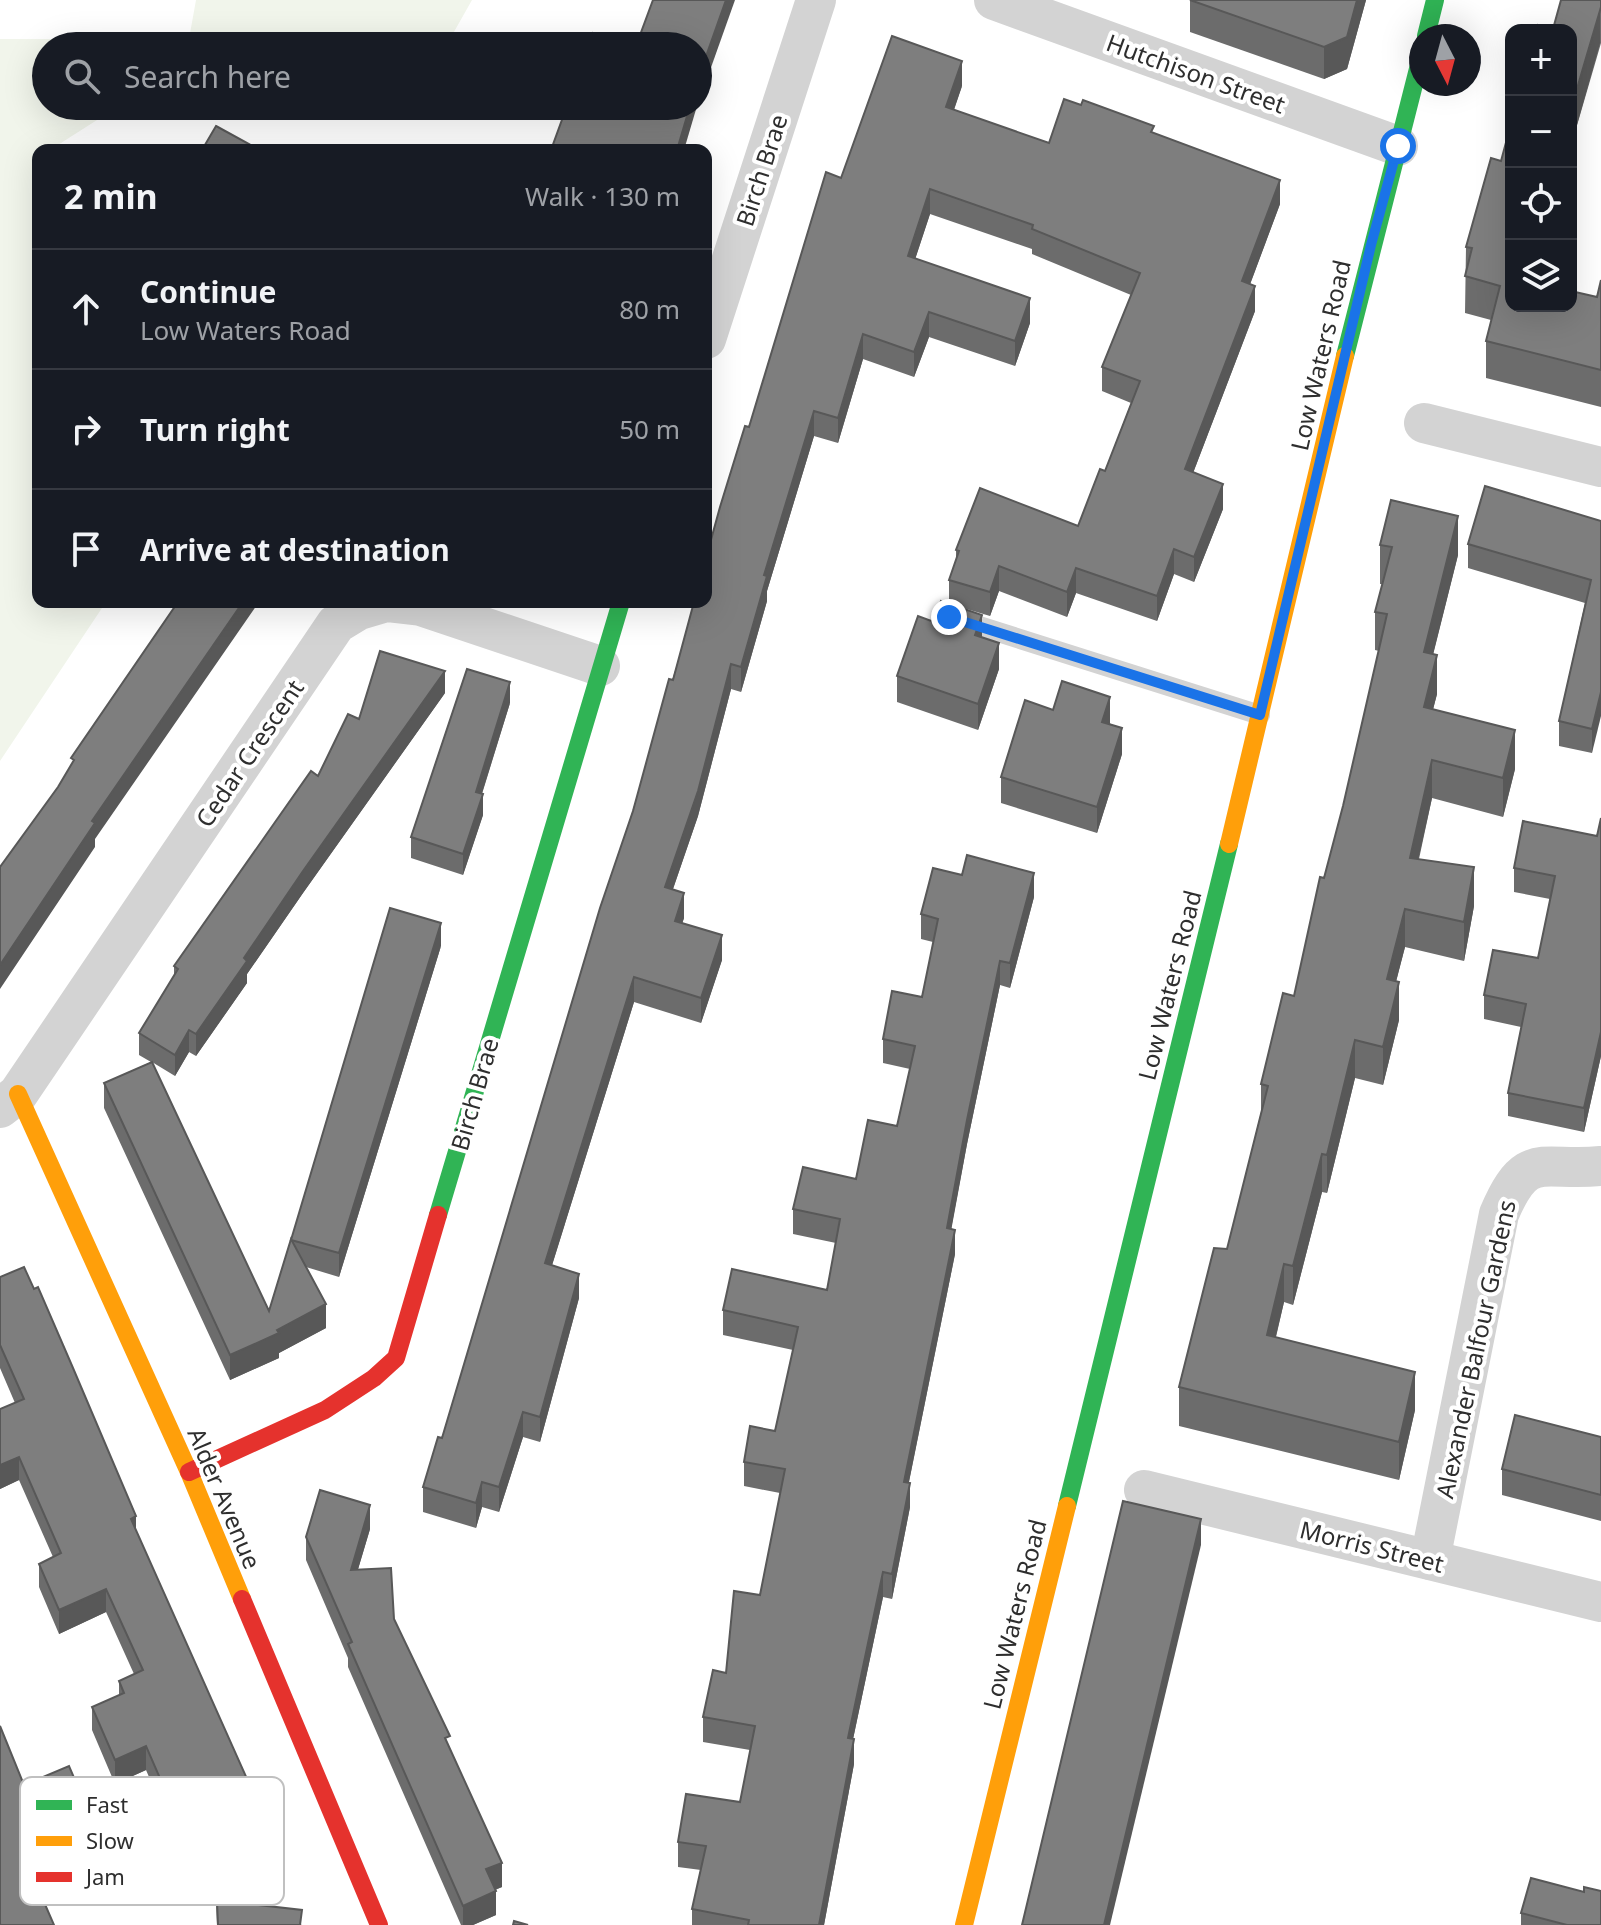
<!DOCTYPE html>
<html lang="en">
<head>
<meta charset="utf-8">
<style>
  :root { --surface:#171b24; --page:#20242c; --text:#f1f3f6; --muted:#9ea1a6; --line:#363941 }
  body { margin:0; font-family:"Noto Sans",sans-serif; background:var(--page); color:var(--text) }
  .controls { position:absolute; right:24px; top:24px; display:grid; overflow:hidden; border-radius:16px; box-shadow:0 8px 32px #0002 }
  .controls button { width:72px; height:72px; display:grid; place-items:center; padding:0; border:0; border-bottom:2px solid var(--line); background:var(--surface); color:var(--text); font:40px sans-serif }
  .compass { position:absolute; left:1409px; top:24px; width:72px; height:72px; border-radius:50%; background:var(--surface); box-shadow:0 8px 32px #0002; rotate:174deg }
  .stop { position:absolute; width:24px; height:24px; margin:-18px; border:6px solid #1a73e8; border-radius:50%; background:#fff }
  .stop.end { background:#1a73e8; border-color:#fff; box-shadow:0 2px 8px #0008 }
  .list { margin:0; padding:0; list-style:none }
  h2 { display:flex; justify-content:space-between; align-items:center; height:104px; margin:0; padding:0 32px; font-size:34px }
  h2 small { font-size:26px; font-weight:400; color:var(--muted) }
  .list li { display:grid; grid-template-columns:52px 1fr auto; gap:24px; align-items:center; box-sizing:border-box; height:120px; padding:0 32px; border-top:2px solid var(--line) }
  .list b { display:block; font-size:30px; white-space:nowrap }
  .list p { margin:0; font-size:26px; white-space:nowrap; color:var(--muted) }
  .list em { font-size:26px; font-style:normal; color:var(--muted) }
  .icon { flex:none; width:44px; height:44px; fill:none; stroke:currentColor; stroke-width:2; stroke-linecap:round; stroke-linejoin:round }
  .map { position:relative; flex:none; width:1601px; height:1925px; overflow:hidden }
  .search { position:absolute; background:var(--surface); box-shadow:0 8px 32px #0002; left:32px; top:32px; width:680px; height:88px; display:flex; align-items:center; gap:20px; box-sizing:border-box; padding:0 28px; border-radius:44px; color:var(--muted); font-size:30px }
  .panel { position:absolute; background:var(--surface); box-shadow:0 8px 32px #0002; left:32px; top:144px; width:680px; height:464px; border-radius:16px }
  .map>svg:first-child { display:block }
  .green { fill:#f1f5eb }
  .lines { fill:none; stroke-linecap:round; stroke-linejoin:round }
  .lane { stroke:#d3d3d3; stroke-width:20 }
  .street { stroke:#d3d3d3; stroke-width:40 }
  .fast { stroke:#30b455; stroke-width:18 }
  .slow { stroke:#ff9f0a; stroke-width:18 }
  .jam { stroke:#e5322d; stroke-width:18 }
  .wall { fill:#6c6c6c }
  .shaded-wall { fill:#585858 }
  .building { fill:#7e7e7e; stroke:#585858; stroke-width:2 }
  .route { stroke:#1a73e8; stroke-width:10 }
  .labels { text-anchor:middle; dominant-baseline:central; stroke-width:8; stroke-linejoin:round; paint-order:stroke }
  .street-label { font-size:24px; fill:#2e2e2e; stroke:#fff }
  .key { fill:#fff; stroke:#c0c0c0; stroke-width:2 }
  .key-label { font-size:22px; fill:#2e2e2e }
</style>
</head>
<body>
<div class="map">
<svg width="1601" height="1925" viewBox="0 0 1601 1925">
  <rect width="100%" height="100%" fill="#fff"/>
  <!-- green -->
  <path class="green" d="M196 0H472L446 46H46V106H119L50 150H38V602H106L0 761V39H189Z"/>
  <g class="lines">
    <!-- lane -->
    <path class="lane" d="M957 619 1260 715"/>
    <!-- street -->
    <g class="street">
      <path d="M994 0 1398 146"/>
      <path d="M706 339 816 0"/>
      <path d="M1424 423 1601 467"/>
      <path d="M0 1108 18 1094 336 624 359 610 386 602 421 606 600 666"/>
      <path d="M1144 1490 1601 1602"/>
      <path d="M1430 1560 1499 1214C1527 1148 1541 1172 1601 1166"/>
    </g>
    <!-- fast -->
    <g class="fast">
      <path d="M1426 36 1435 0"/>
      <path d="M1345 356 1421 57"/>
      <path d="M438 1215 621 602"/>
      <path d="M1067 1506 1229 844"/>
    </g>
    <!-- slow -->
    <g class="slow">
      <path d="M1229 844 1345 356"/>
      <path d="M18 1094 189 1472 242 1599"/>
      <path d="M964 1925 1067 1506"/>
    </g>
    <!-- jam -->
    <g class="jam">
      <path d="M189 1472 325 1410 374 1378 396 1358 438 1215"/>
      <path d="M242 1599 379 1925"/>
    </g>
  </g>
  <!-- wall -->
  <g class="wall">
    <path d="M1190 0H1366L1347 69 1324 79 1190 32Z"/>
    <path d="M1601 0V43L1571 146V30L1553 29Z"/>
    <path d="M962 86 954 110 1049 143 1154 133 1280 204 1250 284 1255 311 1193 473 1223 509 1194 582 1174 574 1157 621 1076 593 1067 617 999 591 990 616 960 607 982 637 999 669 978 730 897 702V676L934 622 949 604V580L956 561V550L1078 526 1105 471 1131 403 1102 391V367L1131 295 1032 254V249L930 214 915 259 1030 323 1015 366 929 337 914 377 863 359 838 443 814 436 767 591V601L741 692 731 689 698 816 673 889 684 918 682 923 722 960 701 1023 634 1002 552 1265 579 1298 540 1442 523 1437 499 1512 482 1507 476 1528 423 1512V1487L442 1438 749 427 841 178Z"/>
    <path d="M1501 161 1511 306 1597 297 1601 280V407L1486 378V341L1491 320 1465 313 1466 247Z"/>
    <path d="M1601 521 1592 753 1559 746V721L1585 603 1468 568V544Z"/>
    <path d="M1380 545 1458 555 1433 654 1437 694 1433 709 1515 769 1503 817 1432 798 1419 859 1474 906 1464 961 1405 947 1396 981 1399 1020 1383 1085 1355 1078 1327 1193 1322 1192 1293 1305 1284 1302 1276 1337 1415 1410 1399 1480 1179 1426V1387L1227 1249 1261 1112V1084L1294 996 1343 806 1379 651 1375 650V612L1382 584H1380Z"/>
    <path d="M445 693 303 893 247 974V983L196 1056 189 1052 175 1076 152 1062 269 1311 291 1239 441 946 339 1277 306 1267 326 1328 279 1353V1358L230 1380 104 1108V1083L151 1062 139 1055V1033L174 976V966L318 776 359 719Z"/>
    <path d="M510 703 482 794 483 815 463 875 411 858V837Z"/>
    <path d="M1053 710 1110 723 1122 754 1097 833 1001 803V777Z"/>
    <path d="M1601 818V1056L1584 1132 1508 1116V1093L1521 1027 1484 1019V995L1538 958 1550 899 1514 892V868L1597 836Z"/>
    <path d="M1034 897 1010 988 1000 985 967 1144 951 1229 955 1254 909 1482 910 1507 892 1599 883 1597 853 1739 854 1764 824 1925H692V1909L701 1870 678 1867V1842L740 1802 750 1750 703 1742V1717L726 1673 760 1595 780 1493 744 1486V1462L775 1431 793 1350 723 1335V1310L827 1290 836 1243 793 1234V1209L856 1179 897 1126 910 1069 883 1063V1039L922 997 933 942 921 939V914Z"/>
    <path d="M0 1277 136 1530 260 1827 264 1861 257 1865 259 1905 302 1925H217L213 1831 179 1846 146 1770 115 1784 92 1730V1707L119 1695V1681L134 1674 106 1612 59 1634 39 1587V1564L53 1557 19 1480 0 1489V1409L15 1403 0 1368Z"/>
    <path d="M1601 1437V1521L1502 1495V1469Z"/>
    <path d="M370 1529 358 1569 394 1619 450 1748 502 1887 495 1890 496 1915 473 1925H461L348 1667V1658L306 1560V1537Z"/>
    <path d="M1584 1892 1601 1925H1521V1913Z"/>
  </g>
  <!-- shaded-wall -->
  <g class="shaded-wall">
    <path d="M726 0H735L698 104V79Z"/>
    <path d="M1357 0H1366L1347 69 1324 79V47Z"/>
    <path d="M1600 6V43L1571 146V109Z"/>
    <path d="M962 61V86L946 132V107Z"/>
    <path d="M690 106H697L684 150H677Z"/>
    <path d="M1280 180V204L1242 306V281Z"/>
    <path d="M930 189V214L908 281V256Z"/>
    <path d="M1255 286V311L1185 494V469Z"/>
    <path d="M1030 298V323L1015 366V341Z"/>
    <path d="M929 312V337L914 377V352Z"/>
    <path d="M863 334V359L838 443V418Z"/>
    <path d="M814 411V436L767 591V601L741 692V667L764 575Z"/>
    <path d="M1223 484V509L1194 582V557Z"/>
    <path d="M1458 516V555L1424 691V652Z"/>
    <path d="M1174 549V574L1157 621V596Z"/>
    <path d="M999 566V591L990 616V592Z"/>
    <path d="M1076 568V593L1067 617V592Z"/>
    <path d="M243 602H259L95 839V847L0 989V965L92 821Z"/>
    <path d="M982 615V641L975 635Z"/>
    <path d="M999 643V669L978 730V704Z"/>
    <path d="M1437 655V694L1424 745V707Z"/>
    <path d="M731 664V689L698 816 665 912V887Z"/>
    <path d="M445 671V693L303 893 247 974V983L196 1056V1034L244 958 303 871Z"/>
    <path d="M510 682V703L476 812V792Z"/>
    <path d="M1601 692V716L1592 753V729Z"/>
    <path d="M1110 697V723L1102 748V722Z"/>
    <path d="M1122 728V754L1097 833V807Z"/>
    <path d="M1515 730V769L1503 817V778Z"/>
    <path d="M1432 760V798L1410 896V858Z"/>
    <path d="M483 794V815L463 875V854Z"/>
    <path d="M1474 867V906L1464 961V922Z"/>
    <path d="M1034 873V897L1010 988V963Z"/>
    <path d="M684 893V918L675 946V921Z"/>
    <path d="M1405 909V947L1387 1017V979Z"/>
    <path d="M441 923V946L339 1277V1253Z"/>
    <path d="M722 935V960L701 1023V998Z"/>
    <path d="M1000 961V985L967 1144 947 1253V1228L967 1120Z"/>
    <path d="M634 977V1002L545 1288V1263Z"/>
    <path d="M1399 982V1020L1383 1085V1047Z"/>
    <path d="M189 1030V1052L175 1076V1055Z"/>
    <path d="M1601 1032V1056L1584 1132V1108Z"/>
    <path d="M1355 1040V1078L1327 1193V1155Z"/>
    <path d="M1322 1154V1192L1293 1305V1266Z"/>
    <path d="M955 1230V1254L904 1506V1482Z"/>
    <path d="M1284 1264V1302L1267 1373V1335Z"/>
    <path d="M579 1274V1298L540 1442V1417Z"/>
    <path d="M326 1304V1328L279 1353V1358L230 1380V1355Z"/>
    <path d="M1415 1372V1410L1399 1480V1442Z"/>
    <path d="M523 1412V1437L499 1512V1487Z"/>
    <path d="M19 1457V1480L0 1489V1465Z"/>
    <path d="M482 1482V1507L476 1528V1503Z"/>
    <path d="M910 1483V1507L892 1599V1574Z"/>
    <path d="M370 1505V1529L351 1593V1570Z"/>
    <path d="M136 1516V1540L131 1519Z"/>
    <path d="M1201 1519V1545L1110 1925H1104Z"/>
    <path d="M883 1572V1597L848 1763V1738Z"/>
    <path d="M106 1589V1612L59 1634V1610Z"/>
    <path d="M854 1739V1764L824 1925H819Z"/>
    <path d="M146 1746V1770L115 1784V1760Z"/>
    <path d="M213 1807V1831L179 1846V1822Z"/>
    <path d="M260 1808V1832L253 1811Z"/>
    <path d="M90 1815V1839L35 1862V1838Z"/>
    <path d="M264 1838V1861L255 1865V1842Z"/>
    <path d="M502 1863V1887L486 1893V1869Z"/>
    <path d="M52 1880V1903L37 1910V1886Z"/>
    <path d="M496 1891V1915L473 1925H463V1906Z"/>
  </g>
  <!-- building -->
  <g class="building">
    <path d="M653 0H726L698 79V46H636Z"/>
    <path d="M1190 0H1357L1347 37 1324 47Z"/>
    <path d="M1561 0H1601V7L1571 109V30H1537L1538 25 1553 29Z"/>
    <path d="M593 33 626 46H589Z"/>
    <path d="M892 36 962 61 946 107 1049 143 1064 99 1081 105 1083 100 1154 126 1151 132 1280 180 1242 281 1255 286 1185 469 1223 484 1194 557 1174 549 1157 596 1076 568 1067 592 999 566 990 592 949 580 959 551 956 550 980 488 1078 526 1100 469 1105 471 1140 381 1102 367 1140 273 1032 229 1033 225 930 189 908 256 1030 298 1015 341 929 312 914 352 863 334 838 418 814 411 764 575 767 576 741 667 731 664 698 791 665 887 684 893 675 921 722 935 701 998 634 977 545 1263 579 1274 540 1417 523 1412 499 1487 482 1482 476 1503 423 1487 438 1437 442 1438 600 908 633 811 669 679 673 680 694 602H706V558L720 507 745 426 749 427 826 172 841 178Z"/>
    <path d="M567 106H690L677 150H551Z"/>
    <path d="M1511 124V306H1571V291L1597 297 1601 280V370L1486 341 1500 286 1465 276 1472 248 1466 247 1491 158 1501 161Z"/>
    <path d="M216 126 260 150H202Z"/>
    <path d="M1485 486 1601 521V692L1592 729 1559 721 1591 580 1468 544Z"/>
    <path d="M1391 500 1458 516 1424 652 1437 655 1424 707 1515 730 1503 778 1432 760 1410 858 1474 867 1464 922 1405 909 1387 979 1399 982 1383 1047 1355 1040 1327 1155 1322 1154 1293 1266 1284 1264 1267 1335 1415 1372 1399 1442 1179 1387 1214 1248 1227 1249 1268 1086 1261 1084 1283 993 1294 996 1320 877 1324 878 1343 806 1387 614 1375 612 1392 547 1380 545Z"/>
    <path d="M941 601 982 615 975 635 999 643 978 704 897 676 918 616 934 622Z"/>
    <path d="M178 602H243L92 821 95 823 0 965V867L58 787 74 760 71 758Z"/>
    <path d="M380 651 445 671 303 871 244 958 247 961 196 1034 189 1030 175 1055 139 1033 178 969 174 966 311 771 318 776 348 714 359 719Z"/>
    <path d="M467 669 510 682 476 792 483 794 463 854 411 837Z"/>
    <path d="M1062 681 1110 697 1102 722 1122 728 1097 807 1001 777 1025 700 1053 710Z"/>
    <path d="M1601 818V1032L1584 1108 1508 1093 1526 1004 1484 995 1493 950 1538 958 1555 876 1514 868 1523 821 1597 836Z"/>
    <path d="M967 855 1034 873 1010 963 1000 961 967 1120 947 1228 955 1230 904 1482 910 1483 892 1574 883 1572 848 1738 854 1739 819 1925H748L749 1920 692 1909 706 1846 678 1842 686 1794 740 1802 755 1726 703 1717 713 1670 726 1673 734 1591 760 1595 785 1469 744 1462 750 1426 775 1431 798 1327 723 1310 732 1269 827 1290 840 1219 793 1209 803 1167 856 1179 868 1120 897 1126 915 1046 883 1039 892 991 922 997 938 919 921 914 933 868 962 875Z"/>
    <path d="M390 908 441 923 339 1253 291 1240Z"/>
    <path d="M152 1062 269 1311 291 1239 326 1304 277 1330 279 1333 230 1355 104 1083Z"/>
    <path d="M24 1267 34 1289 38 1287 73 1368 136 1516 131 1519 260 1808 253 1811 264 1838 255 1842 259 1905 302 1910 300 1925H218L213 1807 179 1822 146 1746 115 1760 92 1707 124 1693 119 1681 143 1670 106 1589 59 1610 39 1564 61 1553 19 1457 0 1465V1409L24 1399 0 1345V1277Z"/>
    <path d="M1515 1415 1601 1437V1495L1502 1469Z"/>
    <path d="M320 1490 370 1505 351 1570 391 1568 394 1619 450 1736 445 1738 502 1863 486 1869 496 1891 463 1906 348 1644 352 1642 306 1537Z"/>
    <path d="M1123 1501 1201 1519 1104 1925H1022Z"/>
    <path d="M0 1726 24 1785 69 1766 90 1815 35 1838 52 1880 37 1886 54 1925H1L0 1924Z"/>
    <path d="M1531 1878 1584 1892V1887L1601 1891V1925H1567L1521 1913Z"/>
    <path d="M514 1921 528 1925H513Z"/>
  </g>
  <g class="lines">
    <!-- route -->
    <path class="route" d="M949 617 1260 715 1371 245 1398 146"/>
  </g>
  <g class="labels">
    <!-- street labels -->
    <g class="street-label">
      <text transform="translate(1196 73) rotate(20)">Hutchison Street</text>
      <text transform="translate(761 170) rotate(-72)">Birch Brae</text>
      <text transform="translate(1320 355) rotate(-77)">Low Waters Road</text>
      <text transform="translate(249 753) rotate(-56)">Cedar Crescent</text>
      <text transform="translate(1169 985) rotate(-76)">Low Waters Road</text>
      <text transform="translate(474 1094) rotate(-74)">Birch Brae</text>
      <text transform="translate(1475 1349) rotate(-78)">Alexander Balfour Gardens</text>
      <text transform="translate(225 1498) rotate(67)">Alder Avenue</text>
      <text transform="translate(1372 1546) rotate(14)">Morris Street</text>
      <text transform="translate(1014 1614) rotate(-76)">Low Waters Road</text>
    </g>
  </g>
  <!-- legend -->
  <rect x="20" y="1777" width="264" height="128" rx="12" class="key"/>
  <rect x="36" y="1800" width="36" height="10" fill="#30b455"/>
  <rect x="36" y="1836" width="36" height="10" fill="#ff9f0a"/>
  <rect x="36" y="1872" width="36" height="10" fill="#e5322d"/>
  <g class="key-label">
    <text x="86" y="1813">Fast</text>
    <text x="86" y="1849">Slow</text>
    <text x="86" y="1885">Jam</text>
  </g>
</svg>
<div class="controls">
<button>+</button>
<button>−</button>
<button><svg class="icon" aria-label="locate" viewBox="0 0 24 24"><circle cx="12" cy="12" r="6"/><path d="M12 2v4M12 18v4M2 12h4M18 12h4"/></svg></button>
<button><svg class="icon" aria-label="layers" viewBox="0 0 24 24"><path d="M12 4l9 5-9 5-9-5zM3 14l9 5 9-5"/></svg></button>
</div>
<svg class="compass" viewBox="-18 -18 36 36"><path d="M0-13l5 13h-10z" fill="#e53935"/><path d="M0 13l5-13h-10z" fill="#9ea1a6"/></svg>
<div class="stop" style="left:1398px;top:146px"></div>
<div class="stop end" style="left:949px;top:617px"></div>
<div class="search"><svg class="icon" aria-label="search" viewBox="0 0 24 24"><circle cx="10" cy="10" r="6"/><path d="M15 15l6 6"/></svg>Search here</div>
<section class="panel">
<h2>2 min<small>Walk · 130 m</small></h2>
<ul class="list">
<li><svg class="icon" aria-label="ahead" viewBox="0 0 24 24"><path d="M12 20V5M6 11l6-6 6 6"/></svg><div><b>Continue</b><p>Low Waters Road</p></div><em>80 m</em></li>
<li><svg class="icon" aria-label="right" viewBox="0 0 24 24"><path d="M7 20v-9h11M14 6l5 5-5 5"/></svg><div><b>Turn right</b></div><em>50 m</em></li>
<li><svg class="icon" aria-label="arrive" viewBox="0 0 24 24"><path d="M6 21V4h12l-3 4 3 4H6"/></svg><div><b>Arrive at destination</b></div></li>
</ul>
</section>
</div>
</body>
</html>
